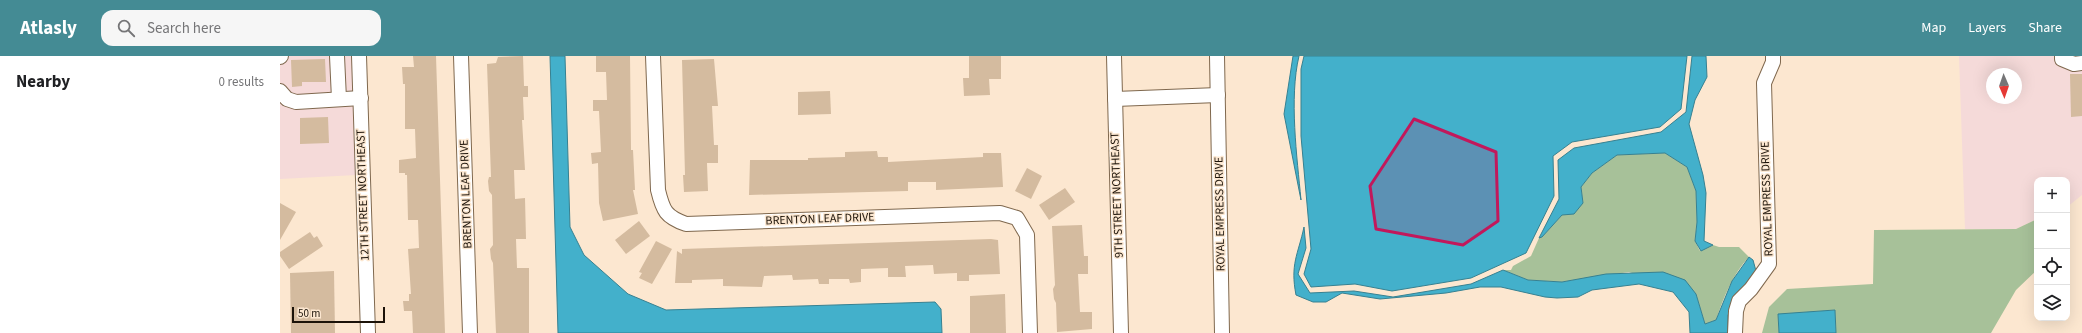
<!DOCTYPE html>
<html lang="en">
<head>
<meta charset="utf-8">
<style>
  :root { --surface:#fff; --page:#f6f6f6; --text:#202124; --muted:#757577; --line:#e0e0e0; --accent:#448b94 }
  body { margin:0; font-family:"Source Sans 3",sans-serif; background:var(--page); color:var(--text) }
  .controls { position:absolute; right:12px; bottom:12px; display:grid; overflow:hidden; border-radius:8px; box-shadow:0 4px 16px #0002 }
  .controls button { width:36px; height:36px; display:grid; place-items:center; padding:0; border:0; border-bottom:1px solid var(--line); background:var(--surface); color:var(--text); font:20px sans-serif }
  .compass { position:absolute; left:1706px; top:12px; width:36px; height:36px; border-radius:50%; background:var(--surface); box-shadow:0 4px 16px #0002; rotate:178deg }
  .scale { position:absolute; left:12px; bottom:10px; width:93px; box-sizing:border-box; padding-left:4px; border:2px solid #1c1309; border-top:0; font-size:11px; line-height:14px; white-space:nowrap; color:#1c1309; -webkit-text-stroke:3px #fce7d0; paint-order:stroke }
  .list { margin:0; padding:0; list-style:none }
  h2 { display:flex; justify-content:space-between; align-items:center; height:52px; margin:0; padding:0 16px; font-size:17px }
  h2 small { font-size:13px; font-weight:400; color:var(--muted) }
  .icon { flex:none; width:22px; height:22px; fill:none; stroke:currentColor; stroke-width:2; stroke-linecap:round; stroke-linejoin:round }
  .map { position:relative; flex:none; width:1802px; height:277px; overflow:hidden }
  header { display:flex; align-items:center; gap:24px; box-sizing:border-box; height:56px; padding:0 20px; background:var(--accent); color:#fff }
  header strong { font-size:19px }
  nav { display:flex; gap:22px; margin-inline-start:auto; font-size:14px }
  .search { width:280px; height:36px; background:var(--page); display:flex; align-items:center; gap:10px; box-sizing:border-box; padding:0 14px; border-radius:12px; color:var(--muted); font-size:15px }
  main { display:flex }
  aside { flex:1; background:var(--surface) }
  .map>svg:first-child { display:block }
  .industrial { fill:#f5dad9; fill-rule:evenodd }
  .green { fill:#a7c199 }
  .water { fill:#43b0cb; stroke:#378191 }
  .building { fill:#d4bb9f }
  .lines { fill:none; stroke-linecap:round; stroke-linejoin:round }
  .minor-casing { stroke:#7f684e; stroke-width:16 }
  .minor { stroke:#fff; stroke-width:14 }
  .marked { fill:#c2185b; fill-opacity:0.2; stroke:#c2185b; stroke-width:3; stroke-linejoin:round }
  .labels { text-anchor:middle; dominant-baseline:central; stroke-width:3; stroke-linejoin:round; paint-order:stroke }
  .street-label { font-size:12px; fill:#1c1309; stroke:#fce7d0 }
</style>
</head>
<body>
<header>
<strong>Atlasly</strong>
<div class="search"><svg class="icon" aria-label="search" viewBox="0 0 24 24"><circle cx="10" cy="10" r="6"/><path d="M15 15l6 6"/></svg>Search here</div>
<nav><a>Map</a><a>Layers</a><a>Share</a></nav>
</header>
<main>
<aside>
<h2>Nearby<small>0 results</small></h2>
<ul class="list">
</ul>
</aside>
<div class="map">
<svg width="1802" height="277" viewBox="0 0 1802 277">
  <rect width="100%" height="100%" fill="#fce7d0"/>
  <!-- industrial -->
  <g class="industrial">
    <path d="M0 0H73L76 119 0 123Z"/>
    <path d="M1679 0H1802V139L1787 151V124H1757V163L1736 173H1685ZM1712 18H1736V42H1712Z"/>
  </g>
  <!-- green -->
  <g class="green">
    <path d="M1385 97 1407 111 1416 135 1417 166 1415 185 1420 195 1433 189 1439 191H1459L1469 201C1453 217 1443 243 1436 264L1425 268 1416 238 1349 216 1282 226 1248 224 1223 214H1231L1233 210 1251 200 1259 182 1262 181 1282 159 1303 147 1301 131 1312 117 1337 99Z"/>
    <path d="M1757 163V214L1736 234 1711 277H1556L1555 254 1498 259 1499 277H1482L1489 251 1507 233 1593 228 1594 174 1736 173Z"/>
  </g>
  <!-- water -->
  <g class="water">
    <path d="M270 0H285L290 171 304 199 348 238 386 254 655 246 661 253 662 277H278Z"/>
    <path d="M1013 0H1019C1009 42 1017 101 1021 144L1004 58Z"/>
    <path d="M1024 0H1407L1401 53 1380 71 1292 86 1273 100 1274 140 1246 197 1191 222 1112 235 1075 228 1031 231 1024 218 1031 193 1021 80V13Z"/>
    <path d="M1412 0H1426L1427 21 1415 44 1409 68 1423 119 1426 137 1424 185 1433 189 1421 195 1415 185 1417 166 1416 135 1407 111 1385 97 1337 99 1312 117 1301 131 1303 147 1294 158 1282 159 1262 181 1259 182 1279 143 1278 104 1294 92 1381 76 1406 56Z"/>
    <path d="M1024 171 1026 192 1018 218 1030 237 1074 235 1113 241 1191 228 1223 214 1248 224 1282 226 1326 218 1383 216 1405 224 1416 238 1425 268 1436 264 1452 225 1469 201 1473 204 1476 215 1448 259V277H1410L1409 256 1393 236 1359 228 1312 234 1298 241 1277 242 1265 241 1221 231H1200L1166 237 1100 243 1062 237 1046 246H1033L1016 239C1010 208 1018 199 1024 171Z"/>
    <path d="M1555 254 1556 277H1499L1498 258Z"/>
  </g>
  <!-- building -->
  <g class="building">
    <path d="M133 0H156L165 277H133L132 255H124L123 245H129V238H131L128 193 139 192 138 164H128L127 119H125V117H119V104L136 102 135 73H125V28H123L122 11H134Z"/>
    <path d="M243 0 244 30H248V41H243L244 64H242L245 114H234L235 143 245 142 246 183H236L237 212H249V277H216L213 207 211 203 210 193 213 189 212 139 209 135 208 125 209 121H211L207 8 216 7 218 1Z"/>
    <path d="M316 0H350L351 94H353L355 134H353L358 158 323 165 319 147 318 107 312 108 311 97 321 96 319 55H313V44H327L326 16H316Z"/>
    <path d="M689 0H721V23H709L710 39 684 40 683 22H689Z"/>
    <path d="M45 3 46 26H22V30L12 31 11 4Z"/>
    <path d="M434 3 438 50H432L434 89H438V107H427L428 135 404 136 403 119H405L402 4Z"/>
    <path d="M1790 18H1802V60L1791 61Z"/>
    <path d="M550 35 551 58 518 59V36Z"/>
    <path d="M48 61 49 87 20 88V62Z"/>
    <path d="M597 95 598 101H608V106L703 101V97H721L723 131 656 134V126H628V135L469 139 470 104H528V102L565 101V96Z"/>
    <path d="M747 112 762 120 751 143 735 135Z"/>
    <path d="M785 132 795 146 769 164 759 149Z"/>
    <path d="M0 147 16 156 0 184Z"/>
    <path d="M359 165 370 180 346 198 335 184Z"/>
    <path d="M802 169 804 200H808V218H798L800 256H812V273L777 276 776 247 774 243 773 233 775 229 772 170Z"/>
    <path d="M30 176 34 182 37 180 43 190 9 213 0 200V196Z"/>
    <path d="M711 183 718 184 720 218 689 219V225H677V217L654 218 653 209 625 210 626 221H608V212L581 213V226L570 227 569 223H549V228H539L538 223 513 224 512 219 484 220 482 231 443 230V223L412 224V227H395L397 195 402 198V193Z"/>
    <path d="M376 185 392 193 372 228 359 222 362 217 359 216Z"/>
    <path d="M54 215 55 277H11L10 217Z"/>
    <path d="M725 238 726 277H690V240Z"/>
  </g>
  <g class="lines">
    <defs>
      <g id="minor">
        <path d="M57 0 59 43"/>
        <path d="M79 0 88 277"/>
        <path d="M181 0 190 277"/>
        <path d="M373 0 378 134C383 155 386 161 406 168L720 157 737 162 747 179 750 277"/>
        <path d="M834 0 841 277"/>
        <path d="M937 0 942 277"/>
        <path d="M1782 0V3L1794 8 1802 7"/>
        <path d="M0 1 1 0"/>
        <path d="M0 35 7 43 16 46 81 42"/>
        <path d="M835 43 938 39"/>
        <path d="M1455 277 1456 255 1459 245 1471 233 1489 208 1484 27 1493 6V0"/>
      </g>
    </defs>
    <!-- minor casing -->
    <use href="#minor" class="minor-casing"/>
    <!-- minor -->
    <use href="#minor" class="minor"/>
  </g>
  <!-- marked area -->
  <path class="marked" d="M1134 63 1216 96 1218 165 1183 189 1096 173 1090 130Z"/>
  <g class="labels">
    <!-- street labels -->
    <g class="street-label">
      <text transform="translate(186 138) rotate(-92)">BRENTON LEAF DRIVE</text>
      <text transform="translate(83 139) rotate(-92)">12TH STREET NORTHEAST</text>
      <text transform="translate(837 139) rotate(-92)">9TH STREET NORTHEAST</text>
      <text transform="translate(1487 143) rotate(-92)">ROYAL EMPRESS DRIVE</text>
      <text transform="translate(940 158) rotate(-91)">ROYAL EMPRESS DRIVE</text>
      <text transform="translate(540 163) rotate(-2)">BRENTON LEAF DRIVE</text>
    </g>
  </g>
</svg>
<div class="controls">
<button>+</button>
<button>−</button>
<button><svg class="icon" aria-label="locate" viewBox="0 0 24 24"><circle cx="12" cy="12" r="6"/><path d="M12 2v4M12 18v4M2 12h4M18 12h4"/></svg></button>
<button><svg class="icon" aria-label="layers" viewBox="0 0 24 24"><path d="M12 4l9 5-9 5-9-5zM3 14l9 5 9-5"/></svg></button>
</div>
<svg class="compass" viewBox="-18 -18 36 36"><path d="M0-13l5 13h-10z" fill="#e53935"/><path d="M0 13l5-13h-10z" fill="#757577"/></svg>
<div class="scale">50 m</div>
</div>
</main>
</body>
</html>
